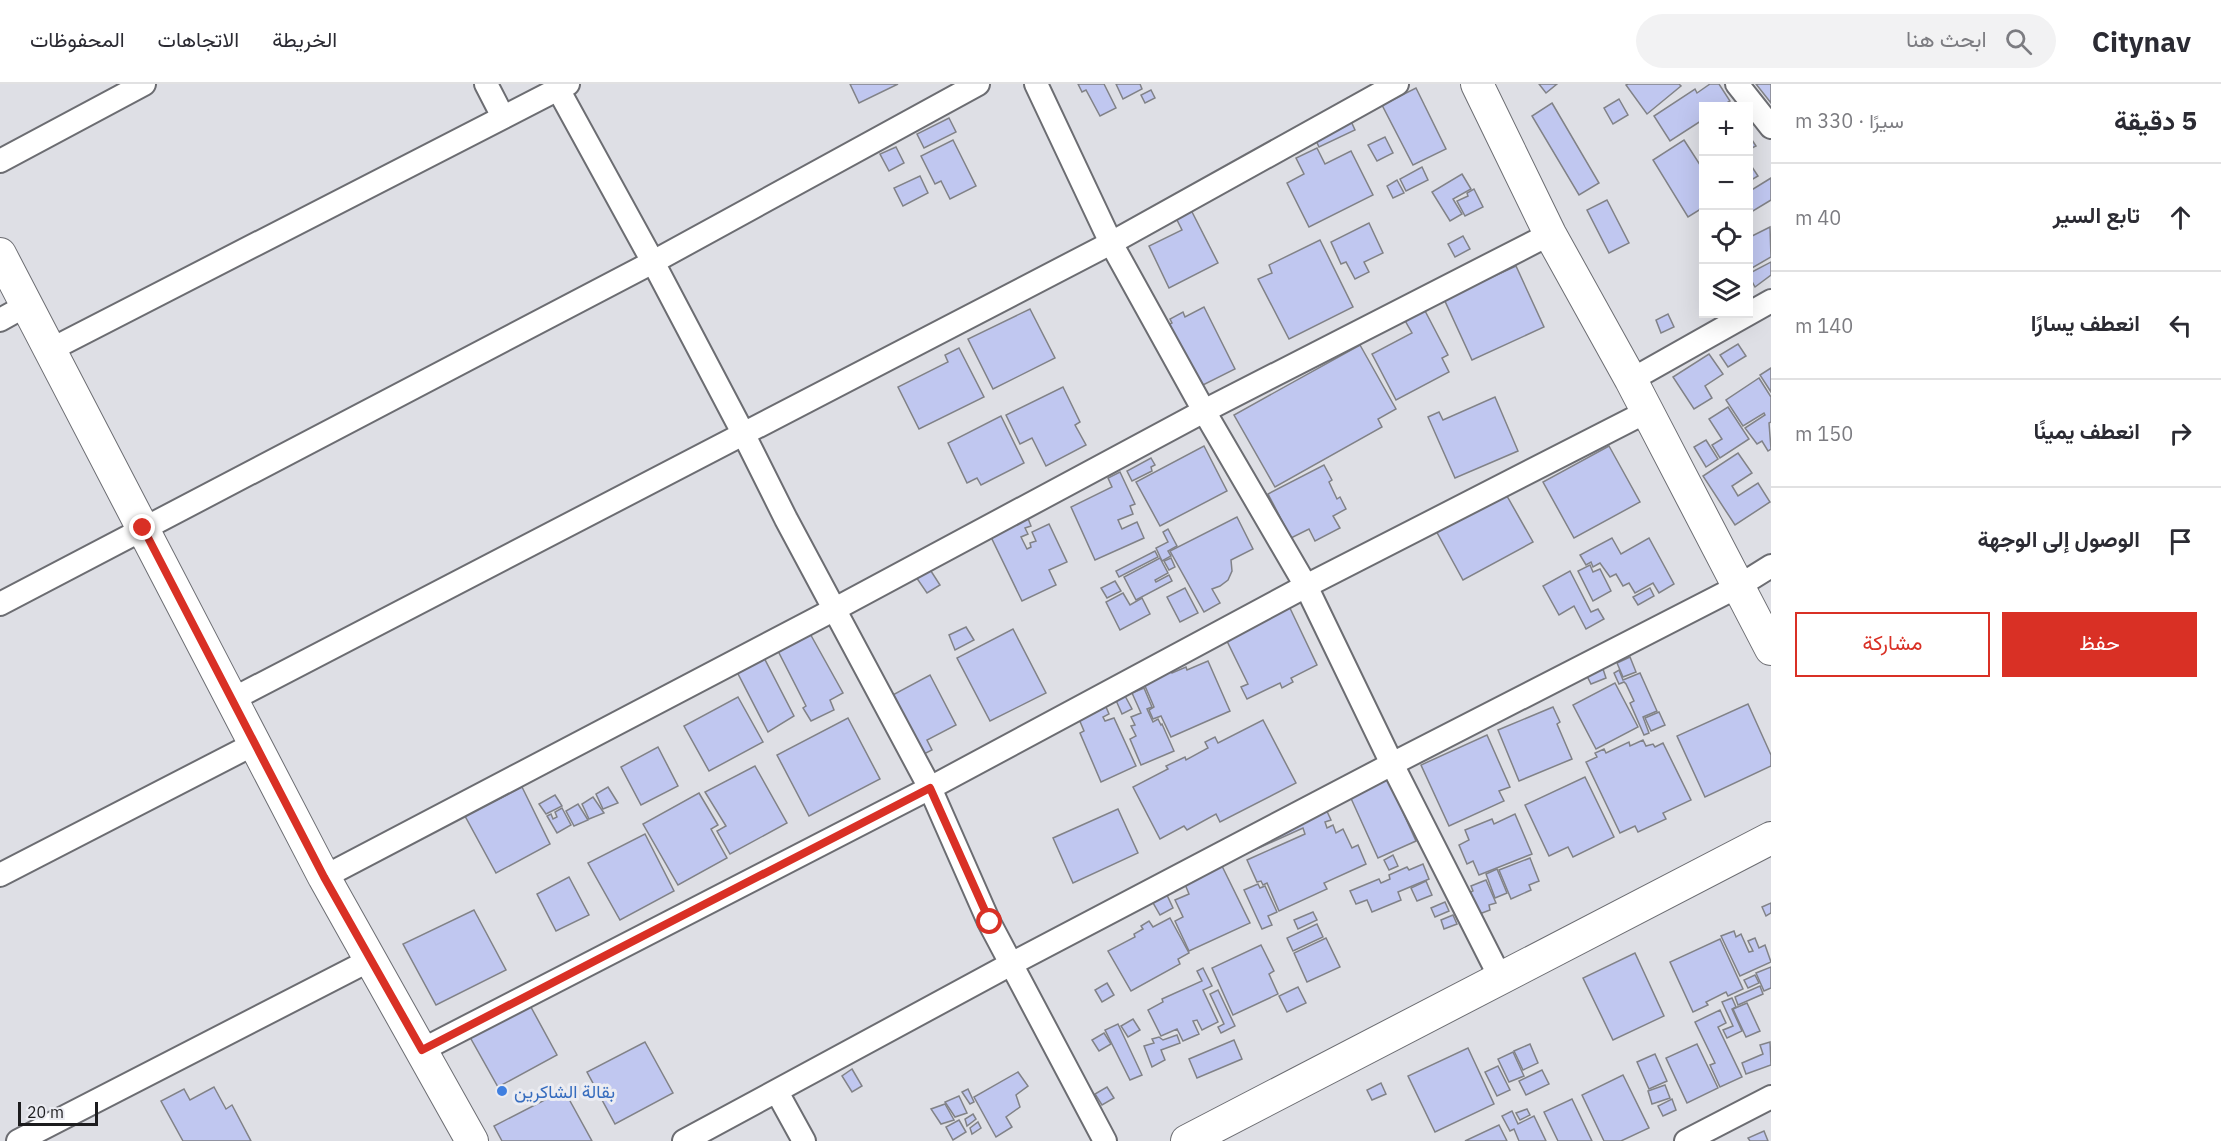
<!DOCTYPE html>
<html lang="ar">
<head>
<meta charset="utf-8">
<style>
  :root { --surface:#fff; --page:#f2f2f3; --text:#2b2b33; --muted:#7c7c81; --line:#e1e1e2; --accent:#d93025 }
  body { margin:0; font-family:"IBM Plex Sans",Vazirmatn,sans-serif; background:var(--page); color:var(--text); direction:rtl }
  .controls { position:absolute; right:18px; top:18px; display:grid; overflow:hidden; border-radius:0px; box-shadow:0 6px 24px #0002 }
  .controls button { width:54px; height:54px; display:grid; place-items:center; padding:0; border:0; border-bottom:2px solid var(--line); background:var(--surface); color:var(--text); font:30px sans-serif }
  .scale { position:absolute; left:18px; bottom:15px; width:80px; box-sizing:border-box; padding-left:6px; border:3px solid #1c1c1e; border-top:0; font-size:16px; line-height:21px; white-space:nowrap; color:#1c1c1e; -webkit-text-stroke:4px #ebecf2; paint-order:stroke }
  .stop { position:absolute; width:18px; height:18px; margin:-14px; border:4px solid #d93025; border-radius:50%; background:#fff }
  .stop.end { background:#d93025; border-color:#fff; box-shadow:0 2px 6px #0008 }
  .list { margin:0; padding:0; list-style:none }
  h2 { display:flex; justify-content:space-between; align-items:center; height:78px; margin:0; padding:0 24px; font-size:26px }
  h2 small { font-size:20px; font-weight:400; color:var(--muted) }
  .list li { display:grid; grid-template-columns:39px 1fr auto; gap:18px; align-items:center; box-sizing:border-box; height:108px; padding:0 24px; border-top:2px solid var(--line) }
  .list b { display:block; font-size:22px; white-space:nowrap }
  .list em { font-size:20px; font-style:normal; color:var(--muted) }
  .actions { display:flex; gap:12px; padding:18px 24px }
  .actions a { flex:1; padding:14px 0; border:2px solid var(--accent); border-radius:0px; text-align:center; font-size:21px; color:var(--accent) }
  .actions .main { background:var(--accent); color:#fff }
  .icon { flex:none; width:33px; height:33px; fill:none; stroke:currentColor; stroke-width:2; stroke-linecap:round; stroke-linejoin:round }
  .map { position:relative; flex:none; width:1771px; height:1057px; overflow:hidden; direction:ltr }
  header { display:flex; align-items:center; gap:36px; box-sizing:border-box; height:84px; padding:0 30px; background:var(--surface); border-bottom:2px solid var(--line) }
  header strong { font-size:28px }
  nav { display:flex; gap:33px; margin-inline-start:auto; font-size:21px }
  .search { width:420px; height:54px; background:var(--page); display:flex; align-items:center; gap:15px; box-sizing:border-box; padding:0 21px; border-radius:33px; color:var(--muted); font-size:22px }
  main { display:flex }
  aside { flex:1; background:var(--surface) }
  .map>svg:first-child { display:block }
  .building { fill:#c0c7f0; stroke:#818287; stroke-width:1.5 }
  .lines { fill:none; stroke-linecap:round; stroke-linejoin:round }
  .street-casing { stroke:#6c6d72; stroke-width:26 }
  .secondary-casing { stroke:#6c6d72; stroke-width:34 }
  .street { stroke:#fff; stroke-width:22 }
  .secondary { stroke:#fff; stroke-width:32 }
  .route { stroke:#d93025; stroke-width:8 }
  .shop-dot { fill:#3f7fe0; stroke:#ebecf2; stroke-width:2 }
  .labels { text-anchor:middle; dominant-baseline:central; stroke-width:6; stroke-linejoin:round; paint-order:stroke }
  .shop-label { font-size:18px; fill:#366cbe; stroke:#ebecf2; text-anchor:start }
</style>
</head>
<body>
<header>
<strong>Citynav</strong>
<div class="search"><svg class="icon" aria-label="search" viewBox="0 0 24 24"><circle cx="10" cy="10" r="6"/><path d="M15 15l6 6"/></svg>ابحث هنا</div>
<nav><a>الخريطة</a><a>الاتجاهات</a><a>المحفوظات</a></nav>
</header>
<main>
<aside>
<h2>5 دقيقة<small>سيرًا · 330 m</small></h2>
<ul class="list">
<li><svg class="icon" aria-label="ahead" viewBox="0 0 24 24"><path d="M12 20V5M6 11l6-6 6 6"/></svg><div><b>تابع السير</b></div><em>40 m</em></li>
<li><svg class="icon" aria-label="left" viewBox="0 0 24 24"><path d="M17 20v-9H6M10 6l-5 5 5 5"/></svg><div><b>انعطف يسارًا</b></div><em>140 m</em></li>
<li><svg class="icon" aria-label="right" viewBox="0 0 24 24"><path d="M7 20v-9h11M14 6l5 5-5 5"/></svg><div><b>انعطف يمينًا</b></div><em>150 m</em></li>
<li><svg class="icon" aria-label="arrive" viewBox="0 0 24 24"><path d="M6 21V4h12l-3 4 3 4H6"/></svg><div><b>الوصول إلى الوجهة</b></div></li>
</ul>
<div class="actions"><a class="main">حفظ</a><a>مشاركة</a></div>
</aside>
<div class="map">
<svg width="1771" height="1057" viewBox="0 0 1771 1057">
  <rect width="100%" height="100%" fill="#dedfe5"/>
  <!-- building -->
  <g class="building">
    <path d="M850 0H898L859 19Z"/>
    <path d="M1078 0H1104L1116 24 1100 32 1086 6 1082 8Z"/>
    <path d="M1116 0H1140L1142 5 1123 15Z"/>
    <path d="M1539 0H1557L1546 9Z"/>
    <path d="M1628 0H1679L1681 2 1647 30 1626 1Z"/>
    <path d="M1710 0H1719L1730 17 1722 22H1704V35L1670 57 1654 32 1695 5 1697 9Z"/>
    <path d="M1756 0H1771V19Z"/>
    <path d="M1416 4 1446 65 1413 81 1382 21Z"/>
    <path d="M1151 6 1155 14 1145 19 1141 11Z"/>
    <path d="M1619 15 1628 31 1613 40 1604 24Z"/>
    <path d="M1552 19 1599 99 1579 111 1532 32Z"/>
    <path d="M949 34 956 48 924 64 917 50Z"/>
    <path d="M1350 35 1355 46 1319 63 1314 52Z"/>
    <path d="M1748 50 1756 62 1748 66Z"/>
    <path d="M1385 53 1393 69 1377 77 1368 61Z"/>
    <path d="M953 56 976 102 950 115 941 97 935 100 921 72Z"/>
    <path d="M1684 56 1704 87V123L1688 133 1653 76Z"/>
    <path d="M896 63 904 79 889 87 880 70Z"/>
    <path d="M1317 64 1325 80 1351 67 1373 111 1309 143 1287 99 1304 90 1296 74Z"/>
    <path d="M1750 80 1758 92 1748 98V81Z"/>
    <path d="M1422 83 1428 96 1406 107 1400 95Z"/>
    <path d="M1462 90 1471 105 1453 115 1462 130 1450 137 1432 108Z"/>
    <path d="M920 92 928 109 903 122 894 104Z"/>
    <path d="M1771 94V116L1748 130V105L1750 107Z"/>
    <path d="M1397 96 1404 109 1393 114 1387 102Z"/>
    <path d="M1474 105 1483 123 1465 132 1457 117 1468 112 1467 109Z"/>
    <path d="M1607 116 1629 159 1609 169 1587 126Z"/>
    <path d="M1189 122 1218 179 1169 204 1149 162 1182 146 1174 130Z"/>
    <path d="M1369 139 1383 169 1364 178 1369 188 1355 195 1346 178 1341 180 1331 158Z"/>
    <path d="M1770 143 1771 173 1752 184 1748 177V154Z"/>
    <path d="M1463 152 1470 165 1455 173 1448 160Z"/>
    <path d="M1320 156 1353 223 1289 255 1258 195 1272 189 1269 181Z"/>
    <path d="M1771 178V191L1755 203 1748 190V181L1752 188Z"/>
    <path d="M1516 182 1544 243 1472 276 1444 215Z"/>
    <path d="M1204 223 1235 285 1199 303 1168 241 1172 239 1170 235 1183 228 1185 233Z"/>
    <path d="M1423 223 1448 271 1442 274 1449 288 1396 316 1372 270 1412 249 1403 233Z"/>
    <path d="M1030 225 1055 274 993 305 968 255Z"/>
    <path d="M1668 230 1674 243 1661 249 1656 236Z"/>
    <path d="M1738 260 1746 272 1728 283 1720 271Z"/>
    <path d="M1360 261 1396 325 1378 335 1382 343 1275 403 1234 331Z"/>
    <path d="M959 264 984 313 919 345 898 303 948 278 945 271Z"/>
    <path d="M1709 270 1723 290 1705 302 1712 314 1694 325 1673 293Z"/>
    <path d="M1771 284V308L1760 291Z"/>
    <path d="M1759 294 1771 313V338L1769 339 1771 365 1768 367 1762 357 1757 360 1745 344 1765 331 1764 329 1743 342 1726 316Z"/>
    <path d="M1063 303 1080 338 1075 341 1086 361 1046 382 1032 354 1020 360 1006 331Z"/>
    <path d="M1495 313 1518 367 1455 394 1428 333 1439 328 1443 336Z"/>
    <path d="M1728 323 1749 355 1720 374 1712 361 1722 355 1709 335Z"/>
    <path d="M1001 332 1024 379 981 401 977 394 967 399 948 359Z"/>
    <path d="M1706 356 1718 375 1706 383 1694 363Z"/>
    <path d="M1204 362 1227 407 1160 442 1136 398Z"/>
    <path d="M1609 362 1640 418 1574 454 1543 398Z"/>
    <path d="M1738 369 1752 389 1732 402 1738 412 1758 399 1770 418 1735 441 1703 392Z"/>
    <path d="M1151 374 1155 381 1151 383 1152 387 1132 397 1127 387Z"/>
    <path d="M1324 381 1332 396 1329 398 1337 415 1340 413 1346 425 1333 432 1340 444 1315 457 1309 445 1291 454 1268 410Z"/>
    <path d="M1120 388 1135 420 1130 422 1133 430 1118 436 1122 445 1137 438 1144 454 1095 476 1071 423 1112 403 1108 394Z"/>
    <path d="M1503 405 1533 458 1463 496 1434 443Z"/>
    <path d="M1027 432 1031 442 1025 444 1028 450 1021 453 1027 465 1031 463 1030 459 1036 457 1032 448 1049 440 1067 478 1049 486 1056 501 1022 517 991 453Z"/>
    <path d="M1237 433 1253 465 1231 476 1232 487 1228 496 1220 502 1212 505 1220 519 1204 528 1170 467Z"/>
    <path d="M1168 445 1177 462 1168 467 1171 472 1162 477 1156 464 1168 458 1163 448Z"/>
    <path d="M1612 454 1621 470 1649 454 1674 500 1659 509 1653 499 1635 509 1629 499 1623 502 1616 490 1610 493 1600 479 1593 483 1591 478 1586 481 1580 471Z"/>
    <path d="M1155 467 1158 473 1119 493 1116 487Z"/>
    <path d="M1160 474 1168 489 1155 496 1156 498 1169 491 1172 497 1136 516 1124 493Z"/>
    <path d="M1171 474 1175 483 1169 486 1164 477Z"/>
    <path d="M1590 481 1593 488 1600 485 1611 507 1593 517 1578 487Z"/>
    <path d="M929 484 940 501 927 509 916 493Z"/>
    <path d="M1570 487 1591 528 1598 525 1604 535 1586 545 1574 522 1559 531 1543 502Z"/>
    <path d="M1115 497 1121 507 1107 514 1101 504Z"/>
    <path d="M1185 504 1198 529 1180 538 1167 513Z"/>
    <path d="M1650 504 1654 512 1638 521 1633 513Z"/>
    <path d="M1123 509 1130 521 1142 514 1150 530 1120 546 1106 518Z"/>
    <path d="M1288 520 1317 581 1291 594 1293 598 1282 604 1280 599 1247 615 1241 603 1248 600 1224 551Z"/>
    <path d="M966 543 974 556 955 566 949 551Z"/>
    <path d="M1013 545 1046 609 990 637 957 574Z"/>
    <path d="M808 546 843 609 830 616 834 626 811 637 803 624 806 622 776 563Z"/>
    <path d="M761 568 794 632 768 648 735 584Z"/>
    <path d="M1630 573 1636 588 1623 593 1617 579Z"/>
    <path d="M1208 577 1230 627 1171 653 1161 632 1153 635 1149 626 1154 623 1142 595 1170 582 1172 589 1186 583 1187 586Z"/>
    <path d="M1603 585 1606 594 1591 600 1587 592Z"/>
    <path d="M1619 586 1623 596 1640 589 1657 627 1643 633 1649 649 1644 651 1630 619 1634 617 1626 600 1624 598 1619 600 1614 589Z"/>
    <path d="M930 591 956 641 927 656 932 666 920 672 889 613Z"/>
    <path d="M1615 599 1638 643 1596 665 1573 621Z"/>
    <path d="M1144 604 1152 623 1147 625 1153 638 1158 635 1161 641 1162 640 1174 667 1141 681 1130 655 1136 652 1131 642 1135 641 1131 633 1141 629 1132 609Z"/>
    <path d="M1124 610 1132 625 1122 630 1115 614Z"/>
    <path d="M738 613 763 658 709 687 684 642Z"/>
    <path d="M1103 616 1109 630 1103 633 1105 637 1114 634 1136 682 1101 698 1080 649 1084 647 1076 628Z"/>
    <path d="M1748 620 1771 671V682L1705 713 1677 652Z"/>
    <path d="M1553 623 1560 638 1557 640 1572 675 1519 697 1498 646Z"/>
    <path d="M1659 628 1665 641 1651 647 1645 634Z"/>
    <path d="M848 634 880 695 809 732 777 671Z"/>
    <path d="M1263 636 1296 699 1220 738 1216 730 1187 746 1184 742 1160 755 1133 703 1168 685 1166 682 1185 673 1186 676 1208 664 1205 658 1215 653 1218 659Z"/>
    <path d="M1487 651 1510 703 1499 707 1504 717 1449 742 1421 681Z"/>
    <path d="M1643 656 1646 662 1653 660 1655 663 1663 659 1691 716 1663 729 1666 735 1638 748 1635 742 1620 749 1586 678 1597 673 1595 669 1604 665 1606 669 1629 658 1630 662Z"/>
    <path d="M658 663 678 702 641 721 621 683Z"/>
    <path d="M755 682 787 739 730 770 717 747 726 742 705 708Z"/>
    <path d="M1387 693 1416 757 1378 774 1349 710Z"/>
    <path d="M1585 693 1614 753 1573 773 1568 763 1549 772 1525 721Z"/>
    <path d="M522 703 550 760 496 789 465 732Z"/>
    <path d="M608 703 618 719 603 725 596 710Z"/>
    <path d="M699 709 718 741 711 745 727 774 678 801 643 740Z"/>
    <path d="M555 711 562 722 546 730 539 720Z"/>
    <path d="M593 713 604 729 589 735 582 720Z"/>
    <path d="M578 720 588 736 574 742 566 727Z"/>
    <path d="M1325 723 1331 736 1325 738 1327 744 1333 741 1336 749 1343 745 1352 764 1358 761 1366 780 1324 799 1327 805 1279 827 1267 799 1263 801 1261 797 1257 798 1247 776 1305 750 1303 744 1250 768 1246 759Z"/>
    <path d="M562 724 571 741 557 749 547 732 551 730 553 735 557 733 555 728Z"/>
    <path d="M1118 725 1138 769 1073 799 1053 754Z"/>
    <path d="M1515 730 1532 770 1479 791 1473 777 1467 780 1459 761 1469 756 1465 746 1492 735 1494 740Z"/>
    <path d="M645 750 674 807 620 836 588 779Z"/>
    <path d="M1393 771 1398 782 1389 786 1384 776Z"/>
    <path d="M1530 774 1539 797 1529 801 1531 806 1511 815 1499 786Z"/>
    <path d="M1219 776 1250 839 1189 867 1175 837 1183 833 1175 816 1189 810 1182 793Z"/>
    <path d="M1423 780 1429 795 1398 808 1401 816 1372 828 1367 816 1356 820 1350 807 1379 795 1381 799 1390 795 1389 791 1407 783 1409 786Z"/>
    <path d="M1497 785 1507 809 1495 814 1486 790Z"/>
    <path d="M569 793 589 831 556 847 537 810Z"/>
    <path d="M1486 796 1496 819 1489 821 1490 826 1474 832 1465 811 1473 807 1471 802Z"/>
    <path d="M1426 797 1432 811 1417 817 1411 804Z"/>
    <path d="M1258 800 1260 804 1265 802 1277 828 1268 832 1272 841 1262 845 1244 806Z"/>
    <path d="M1166 809 1173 824 1160 831 1152 817Z"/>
    <path d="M1445 818 1449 827 1435 833 1431 824Z"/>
    <path d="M1771 819V829L1766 832 1762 823Z"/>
    <path d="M474 826 506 886 436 921 403 860Z"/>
    <path d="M1313 828 1317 836 1298 845 1294 836Z"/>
    <path d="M1453 831 1457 840 1444 845 1441 836Z"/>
    <path d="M1170 834 1189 869 1178 875 1180 880 1131 907 1108 867 1135 853 1134 850 1143 845 1141 842 1149 837 1153 843Z"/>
    <path d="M1317 840 1323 853 1293 867 1287 854Z"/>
    <path d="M1734 847 1736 853 1741 850 1749 868 1753 867 1748 857 1755 854 1759 864 1765 861 1771 878 1740 892 1721 852Z"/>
    <path d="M1326 854 1340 883 1307 898 1294 869Z"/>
    <path d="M1720 855 1743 905 1728 912 1726 908 1706 918 1708 921 1693 928 1670 878Z"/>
    <path d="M1261 861 1274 887 1269 890 1278 910 1233 931 1212 884Z"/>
    <path d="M1635 869 1664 932 1613 956 1583 894Z"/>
    <path d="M1771 883V904L1764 907 1756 889Z"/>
    <path d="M1203 884 1212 902 1203 906 1218 938 1202 946 1197 936 1193 937 1199 950 1183 957 1177 945 1161 952 1148 926 1163 918 1162 915 1202 897 1197 887Z"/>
    <path d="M1755 891 1759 899 1748 904 1744 896Z"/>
    <path d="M1107 899 1114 911 1102 918 1095 906Z"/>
    <path d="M1760 902 1763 910 1738 921 1735 913Z"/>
    <path d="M1298 903 1306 919 1287 928 1279 912Z"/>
    <path d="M1218 906 1235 942 1221 949 1218 943 1224 940 1210 910Z"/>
    <path d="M526 914 557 971 498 1003 466 946Z"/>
    <path d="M1732 914 1736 923 1732 925 1742 947 1727 954 1723 946 1733 942 1722 918Z"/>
    <path d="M1747 919 1760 947 1746 953 1733 925Z"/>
    <path d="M1720 926 1726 939 1718 943 1742 993 1720 1003 1710 981 1715 979 1695 938Z"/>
    <path d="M1133 935 1140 946 1128 953 1121 942Z"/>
    <path d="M1118 940 1142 991 1130 996 1105 946Z"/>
    <path d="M1104 949 1111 960 1099 967 1092 956Z"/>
    <path d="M1177 951 1180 959 1161 966 1165 976 1152 983 1144 962 1154 959 1152 955 1159 953 1163 956Z"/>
    <path d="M1234 956 1242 975 1197 994 1189 975Z"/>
    <path d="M645 958 673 1009 615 1040 587 988Z"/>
    <path d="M1770 958 1771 981 1746 990 1742 979 1763 970 1760 961Z"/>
    <path d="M1530 960 1538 979 1523 986 1514 967Z"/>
    <path d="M1697 960 1718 1004 1687 1019 1666 974Z"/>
    <path d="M1468 964 1494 1020 1435 1048 1408 992Z"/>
    <path d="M1513 968 1524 992 1509 998 1498 975Z"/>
    <path d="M1655 970 1667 997 1649 1005 1637 978Z"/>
    <path d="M1498 982 1510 1006 1497 1012 1485 988Z"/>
    <path d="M852 985 862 1002 852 1008 842 992Z"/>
    <path d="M1542 986 1549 1000 1526 1011 1519 997Z"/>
    <path d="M1018 988 1028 1002 1016 1011 1020 1023 1006 1033 1012 1043 996 1053 974 1013Z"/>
    <path d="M1623 991 1649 1044 1621 1057H1604L1582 1011Z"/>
    <path d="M1381 999 1386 1010 1372 1016 1367 1006Z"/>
    <path d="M1665 1001 1670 1014 1652 1020 1648 1007Z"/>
    <path d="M214 1003 226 1025 232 1021 251 1057H183L161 1017 184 1005 190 1016Z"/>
    <path d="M1107 1003 1114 1014 1102 1021 1095 1010Z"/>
    <path d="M968 1005 974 1018 970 1020 962 1008Z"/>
    <path d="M564 1006 592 1057H502L494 1042Z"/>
    <path d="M959 1012 967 1029 955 1033 945 1018Z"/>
    <path d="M1572 1015 1592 1057H1558L1544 1028Z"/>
    <path d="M1672 1015 1676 1026 1663 1032 1658 1022Z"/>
    <path d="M945 1020 954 1036 941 1040 931 1025Z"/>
    <path d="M1527 1025 1530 1031 1520 1036 1516 1029Z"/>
    <path d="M1512 1027 1518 1040 1534 1032 1546 1057H1519L1514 1045 1510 1047 1502 1032Z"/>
    <path d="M973 1030 976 1035 967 1042 965 1035Z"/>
    <path d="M959 1036 966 1048 953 1056 946 1043Z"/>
    <path d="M978 1038 981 1044 972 1050 970 1044Z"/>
    <path d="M1499 1041 1507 1057H1465Z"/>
    <path d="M1764 1047 1768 1057H1750L1748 1054Z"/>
  </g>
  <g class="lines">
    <defs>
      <g id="street">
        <path d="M486 0 503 33"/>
        <path d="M1036 0 1111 159 1204 327 1306 502 1392 680 1501 895"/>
        <path d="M1737 0 1771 43"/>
        <path d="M558 5 653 178 743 349 786 435 930 704 989 838 1105 1057"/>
        <path d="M0 77 144 0"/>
        <path d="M0 236 27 221"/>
        <path d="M50 266 568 0"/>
        <path d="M1631 296 1771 217"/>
        <path d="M0 520 653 178 978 0"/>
        <path d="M231 616 1111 159 1397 0"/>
        <path d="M0 791 254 660"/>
        <path d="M324 793 835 525 1204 327 1550 150"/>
        <path d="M422 966 930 704 1306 502 1648 327"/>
        <path d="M777 1008 804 1057"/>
        <path d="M18 1057 370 876"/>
        <path d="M684 1057 1011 880 1392 680 1739 502 1771 482"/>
        <path d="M1686 1057 1771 1013"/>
      </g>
      <g id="secondary">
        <path d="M1477 0 1550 150 1631 296 1771 565"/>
        <path d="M0 170 324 793 472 1057"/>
        <path d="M1187 1057 1771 754"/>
      </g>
    </defs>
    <!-- street casing -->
    <use href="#street" class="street-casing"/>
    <!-- secondary casing -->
    <use href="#secondary" class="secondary-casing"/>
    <!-- street -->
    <use href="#street" class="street"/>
    <!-- secondary -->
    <use href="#secondary" class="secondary"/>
  </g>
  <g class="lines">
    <!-- route -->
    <path class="route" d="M143 444 324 793 422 966 930 704 990 838"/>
  </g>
  <!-- markers -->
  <circle class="shop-dot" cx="502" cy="1007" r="6"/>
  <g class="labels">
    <!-- shop labels -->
    <g class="shop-label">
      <text x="514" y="1007">بقالة الشاكرين</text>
    </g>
  </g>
</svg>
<div class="controls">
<button>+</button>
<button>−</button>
<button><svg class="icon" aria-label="locate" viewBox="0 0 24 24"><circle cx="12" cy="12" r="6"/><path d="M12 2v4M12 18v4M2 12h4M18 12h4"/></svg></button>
<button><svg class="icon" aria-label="layers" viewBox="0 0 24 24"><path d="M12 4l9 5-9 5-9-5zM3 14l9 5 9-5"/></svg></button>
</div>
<div class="scale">20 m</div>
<div class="stop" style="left:990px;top:838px"></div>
<div class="stop end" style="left:143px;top:444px"></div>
</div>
</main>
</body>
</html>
